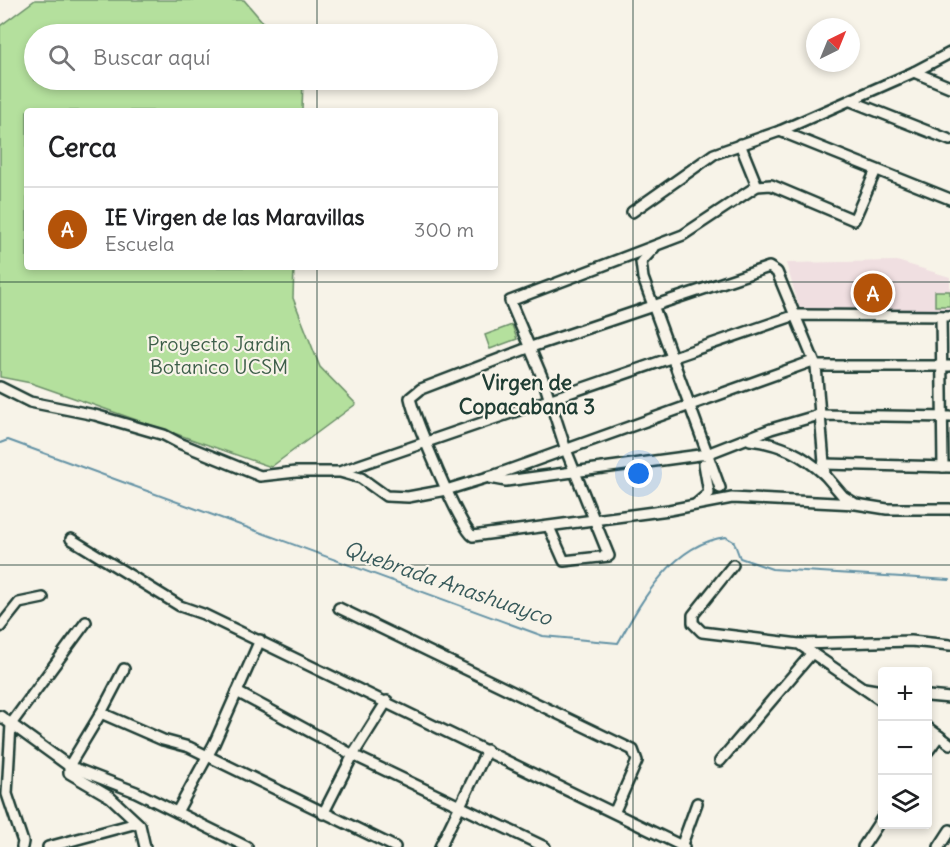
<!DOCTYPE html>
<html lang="es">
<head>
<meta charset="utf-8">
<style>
  :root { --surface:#fff; --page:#f6f6f6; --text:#202124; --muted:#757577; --line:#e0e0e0; --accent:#b45309 }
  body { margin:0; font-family:Delius,sans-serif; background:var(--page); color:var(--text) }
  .controls { position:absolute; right:18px; bottom:18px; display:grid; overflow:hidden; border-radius:6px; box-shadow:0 3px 9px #0003 }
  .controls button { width:54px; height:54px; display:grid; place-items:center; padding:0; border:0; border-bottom:2px solid var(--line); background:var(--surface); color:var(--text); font:30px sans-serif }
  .compass { position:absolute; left:806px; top:18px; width:54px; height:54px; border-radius:50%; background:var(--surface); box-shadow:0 3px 9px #0003; rotate:43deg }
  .you { position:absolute; left:639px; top:474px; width:21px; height:21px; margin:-15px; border:4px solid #fff; border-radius:50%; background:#1a73e8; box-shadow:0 0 0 9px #1a73e833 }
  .badge { display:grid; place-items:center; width:39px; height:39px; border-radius:50%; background:var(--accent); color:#fff; font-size:20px; font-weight:700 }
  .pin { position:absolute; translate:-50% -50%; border:3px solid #fff; box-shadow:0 2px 6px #0006 }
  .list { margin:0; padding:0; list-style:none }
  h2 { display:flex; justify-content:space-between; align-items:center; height:78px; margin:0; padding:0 24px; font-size:26px }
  h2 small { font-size:20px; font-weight:400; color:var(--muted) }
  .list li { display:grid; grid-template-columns:39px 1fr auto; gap:18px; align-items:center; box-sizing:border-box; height:84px; padding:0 24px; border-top:2px solid var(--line) }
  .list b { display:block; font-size:22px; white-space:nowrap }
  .list p { margin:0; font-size:20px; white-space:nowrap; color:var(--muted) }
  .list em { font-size:20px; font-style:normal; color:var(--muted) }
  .icon { flex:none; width:33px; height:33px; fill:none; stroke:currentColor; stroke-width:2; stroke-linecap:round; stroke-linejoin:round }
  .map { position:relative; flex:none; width:950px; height:847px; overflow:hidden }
  .search { position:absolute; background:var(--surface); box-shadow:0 3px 9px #0003; left:24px; top:24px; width:474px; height:66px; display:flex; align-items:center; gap:15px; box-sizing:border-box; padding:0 21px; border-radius:33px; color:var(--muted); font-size:22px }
  .panel { position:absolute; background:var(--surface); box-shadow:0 3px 9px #0003; left:24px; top:108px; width:474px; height:162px; border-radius:6px }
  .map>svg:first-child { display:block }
  .built { fill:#f0dfe1 }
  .garden { fill:#b4e09d; stroke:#6a8e68; stroke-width:1.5 }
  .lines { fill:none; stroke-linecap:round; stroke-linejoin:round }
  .stream { stroke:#6392a5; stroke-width:2 }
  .minor-casing { stroke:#1f3d34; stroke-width:14 }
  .minor { stroke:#f7f3e8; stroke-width:9 }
  .grid { fill:none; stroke:#1f3d34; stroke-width:1.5; stroke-opacity:0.55 }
  .labels { text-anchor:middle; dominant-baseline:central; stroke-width:4.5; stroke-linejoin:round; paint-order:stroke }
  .park-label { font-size:20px; fill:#3d5e49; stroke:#f7f3e8 }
  .neighbourhood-label { font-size:21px; font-weight:bold; fill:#1f3d34; stroke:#f7f3e8 }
  .water-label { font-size:21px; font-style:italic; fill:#36595a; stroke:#f7f3e8 }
</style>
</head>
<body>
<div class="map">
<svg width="950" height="847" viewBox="0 0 950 847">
  <rect width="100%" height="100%" fill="#f7f3e8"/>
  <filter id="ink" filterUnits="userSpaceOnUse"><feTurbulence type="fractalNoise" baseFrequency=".0167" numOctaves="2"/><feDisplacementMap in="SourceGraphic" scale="12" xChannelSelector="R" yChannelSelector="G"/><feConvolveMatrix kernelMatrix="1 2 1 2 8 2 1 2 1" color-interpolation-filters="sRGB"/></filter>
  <g filter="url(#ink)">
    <!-- built -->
    <path class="built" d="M897 261 950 277V310H800L786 263Z"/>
    <!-- garden -->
    <g class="garden">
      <path d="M35 0H244L273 34H34V80H303L302 111H27V267H294L293 298 320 367 356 404 271 467 31 383 0 377V26Z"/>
      <rect x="935" y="291" width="15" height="15"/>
      <path d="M512 325 517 339 490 349 485 335Z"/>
    </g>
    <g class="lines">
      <!-- stream -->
      <path class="stream" d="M0 443 8 440 543 636 618 643C642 600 672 544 726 537L734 542 740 558 772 569 950 580"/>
      <defs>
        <g id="minor">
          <path d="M914 72 950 87"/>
          <path d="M851 101 950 140"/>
          <path d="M780 131 950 199"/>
          <path d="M740 144 757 186"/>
          <path d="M632 212 714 154 780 131 914 72 950 53"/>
          <path d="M654 248 641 262 643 278 720 488"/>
          <path d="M941 316 943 467"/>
          <path d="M816 366H950"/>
          <path d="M0 387 30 402 95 415 164 435 179 443 260 476 296 472H340L361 478 386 496 408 497 446 490 495 475 813 361"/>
          <path d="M750 440C781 444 802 454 825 475"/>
          <path d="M823 464 950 467"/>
          <path d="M342 471 796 315 950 316"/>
          <path d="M490 478 506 481 707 454 771 429 819 415 950 417"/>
          <path d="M696 504 709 493 704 464"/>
          <path d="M856 504 732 498 669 510 473 536C461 531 414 417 410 398L421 389 528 348 769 267 777 272 816 366 825 475 843 496 856 504 887 509H950"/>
          <path d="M549 527 564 561 609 556 566 450 543 379 510 301 683 235 757 186 771 185 854 220 876 170"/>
          <path d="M71 539 180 606 203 614 684 847"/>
          <path d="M733 565 693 615V623L702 632 799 644 882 701"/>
          <path d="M339 608 633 750 637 761 615 811"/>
          <path d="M0 627 19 603 43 598"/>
          <path d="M800 644 911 641 950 645"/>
          <path d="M124 669 101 713 69 766V773L110 797 140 825 145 847"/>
          <path d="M864 688 882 691"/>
          <path d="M237 692 353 755 545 847"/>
          <path d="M928 696 950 698"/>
          <path d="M101 713 163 740 189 747 395 847"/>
          <path d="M0 716 69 766 136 792 247 847"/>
          <path d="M928 728 950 744"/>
          <path d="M928 751 939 736"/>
          <path d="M720 761 812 653"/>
          <path d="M177 812 214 744 260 640"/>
          <path d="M323 814 353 755 387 701"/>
          <path d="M22 847 23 842 7 794 11 724 86 622"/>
          <path d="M48 847 137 823"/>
          <path d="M440 847 487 750"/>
          <path d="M681 847 697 803"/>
          <path d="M863 847 882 818"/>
          <path d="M939 847 950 830"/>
        </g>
      </defs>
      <!-- minor casing -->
      <use href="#minor" class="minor-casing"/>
      <!-- minor -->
      <use href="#minor" class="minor"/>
    </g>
  </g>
  <!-- grid -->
  <path class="grid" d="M317 0V34M633 0V847M317 80V111M317 267V847M0 282H950M0 565H950"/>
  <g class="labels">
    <!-- park labels -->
    <g class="park-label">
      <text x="219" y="343">Proyecto Jardin<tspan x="219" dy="23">Botanico UCSM</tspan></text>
    </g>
    <!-- neighbourhood labels -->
    <g class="neighbourhood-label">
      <text x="527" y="382">Virgen de<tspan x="527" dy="24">Copacabana 3</tspan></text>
    </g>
    <!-- water labels -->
    <g class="water-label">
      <text transform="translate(448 583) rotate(19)">Quebrada Anashuayco</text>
    </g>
  </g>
</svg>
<div class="controls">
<button>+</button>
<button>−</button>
<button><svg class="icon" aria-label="layers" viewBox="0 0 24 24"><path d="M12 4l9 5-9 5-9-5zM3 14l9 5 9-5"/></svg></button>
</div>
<svg class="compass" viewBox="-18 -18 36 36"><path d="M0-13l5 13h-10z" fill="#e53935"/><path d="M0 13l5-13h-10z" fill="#757577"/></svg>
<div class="you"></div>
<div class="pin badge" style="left:873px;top:293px">A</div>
<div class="search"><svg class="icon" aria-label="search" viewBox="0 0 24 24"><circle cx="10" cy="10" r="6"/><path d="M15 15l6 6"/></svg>Buscar aquí</div>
<section class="panel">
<h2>Cerca<small></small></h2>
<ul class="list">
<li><span class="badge">A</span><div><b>IE Virgen de las Maravillas</b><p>Escuela</p></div><em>300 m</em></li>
</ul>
</section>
</div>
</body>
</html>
